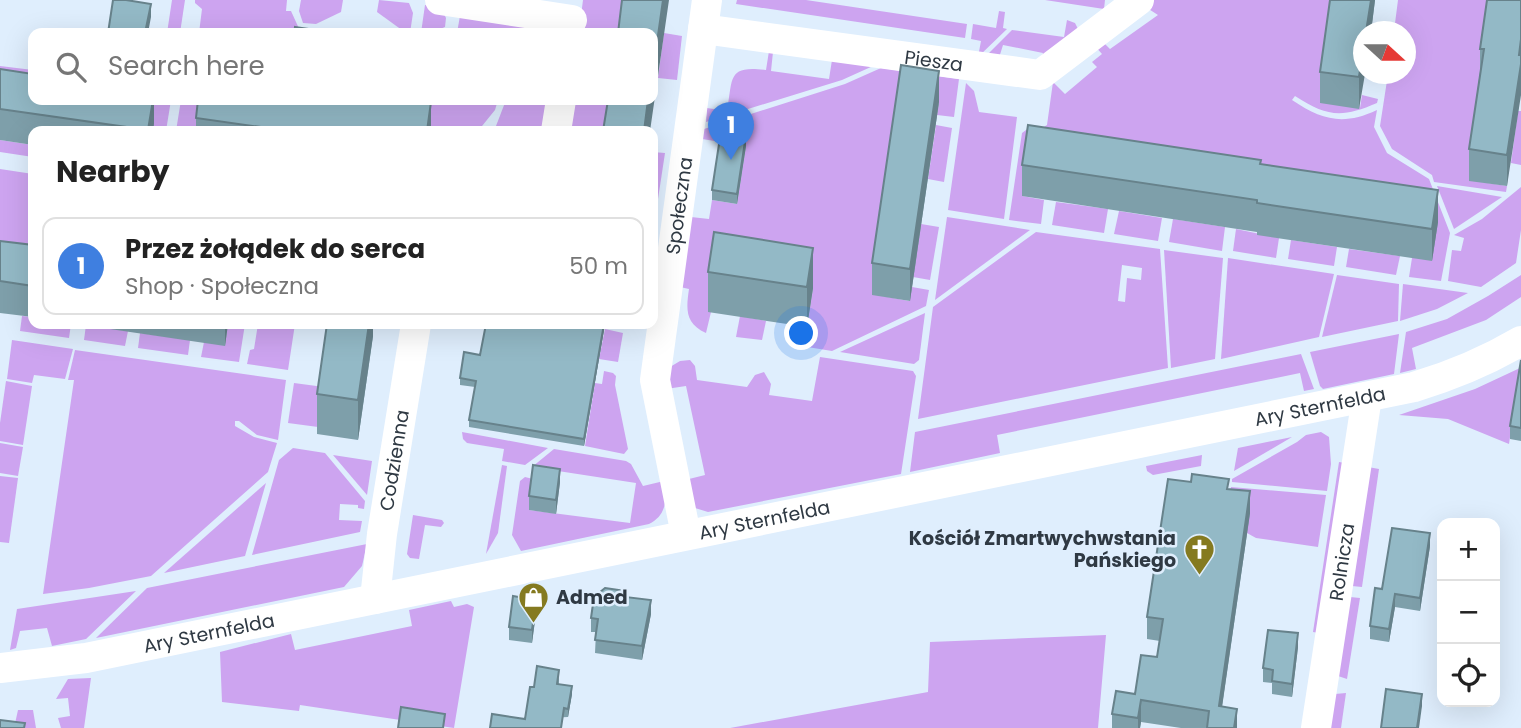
<!DOCTYPE html>
<html lang="en">
<head>
<meta charset="utf-8">
<style>
  :root { --surface:#fff; --page:#f6f6f6; --text:#222; --muted:#767676; --line:#e0e0e0; --accent:#ea580c }
  body { margin:0; font-family:Poppins,sans-serif; background:var(--page); color:var(--text) }
  .controls { position:absolute; right:21px; bottom:21px; display:grid; overflow:hidden; border-radius:14px; box-shadow:0 7px 28px #0002 }
  .controls button { width:63px; height:63px; display:grid; place-items:center; padding:0; border:0; border-bottom:2px solid var(--line); background:var(--surface); color:var(--text); font:35px sans-serif }
  .compass { position:absolute; left:1353px; top:21px; width:63px; height:63px; border-radius:50%; background:var(--surface); box-shadow:0 7px 28px #0002; rotate:111deg }
  .you { position:absolute; left:802px; top:334px; width:24px; height:24px; margin:-18px; border:5px solid #fff; border-radius:50%; background:#1a73e8; box-shadow:0 0 0 10px #1a73e833 }
  .badge { display:grid; place-items:center; width:46px; height:46px; border-radius:50%; background:var(--accent); color:#fff; font-size:23px; font-weight:700 }
  .pin { position:absolute; translate:-50% -58px; filter:drop-shadow(0 2px 4px #0008) }
  .pin::after { content:''; position:absolute; top:37px; width:24px; height:21px; background:inherit; clip-path:polygon(0 0,100% 0,50% 100%) }
  .list { margin:0; padding:0; list-style:none }
  h2 { display:flex; justify-content:space-between; align-items:center; height:91px; margin:0; padding:0 28px; font-size:30px }
  h2 small { font-size:23px; font-weight:400; color:var(--muted) }
  .list li { display:grid; grid-template-columns:46px 1fr auto; gap:21px; align-items:center; box-sizing:border-box; height:98px; margin:0 14px 14px; padding:0 14px; border:2px solid var(--line); border-radius:14px }
  .list b { display:block; font-size:26px; white-space:nowrap }
  .list p { margin:0; font-size:23px; white-space:nowrap; color:var(--muted) }
  .list em { font-size:23px; font-style:normal; color:var(--muted) }
  .icon { flex:none; width:38px; height:38px; fill:none; stroke:currentColor; stroke-width:2; stroke-linecap:round; stroke-linejoin:round }
  .map { position:relative; flex:none; width:1521px; height:728px; overflow:hidden }
  .search { position:absolute; background:var(--surface); box-shadow:0 7px 28px #0002; left:28px; top:28px; width:630px; height:77px; display:flex; align-items:center; gap:18px; box-sizing:border-box; padding:0 24px; border-radius:14px; color:var(--muted); font-size:26px }
  .panel { position:absolute; background:var(--surface); box-shadow:0 7px 28px #0002; left:28px; top:126px; width:630px; height:203px; border-radius:14px }
  .map>svg:first-child { display:block }
  .green { fill:#cda4f0; fill-rule:evenodd }
  .lines { fill:none; stroke-linecap:round; stroke-linejoin:round }
  .street { stroke:#fff; stroke-width:30 }
  .wall { fill:#7e9faa }
  .shaded-wall { fill:#67828b }
  .building { fill:#93b9c6; stroke:#67828b; stroke-width:2 }
  .labels { text-anchor:middle; dominant-baseline:central; stroke-width:5; stroke-linejoin:round; paint-order:stroke }
  .street-label { font-size:19px; fill:#2f3943; stroke:#dfeefd }
  .poi-label { font-size:19px; font-weight:bold; fill:#2f3943; stroke:#dfeefd; text-anchor:end }
</style>
</head>
<body>
<div class="map">
<svg width="1521" height="728" viewBox="0 0 1521 728">
  <rect width="100%" height="100%" fill="#dfeefd"/>
  <!-- green -->
  <g class="green">
    <path d="M172 0H185L180 33H167Z"/>
    <path d="M195 0H287L286 11H291L301 33H199L202 9 195 3Z"/>
    <path d="M301 0H343L341 12 316 24 303 23 299 11Z"/>
    <path d="M379 0 409 3 413 13 410 33H406L377 12Z"/>
    <path d="M583 0H628L623 33H579Z"/>
    <path d="M737 0H806L967 24 965 38 736 4Z"/>
    <path d="M1045 0H1105L1104 9Z"/>
    <path d="M1152 0H1335L1360 108 1362 95 1378 99 1377 103C1342 118 1327 117 1295 96L1292 100C1322 120 1343 126 1377 110L1374 127 1387 153 1429 179 1450 233 1441 281 1409 277 1412 258 1437 222 1022 196 1044 200 1041 224 1009 220 1022 133 1030 127 1042 128 1047 125 1053 82 1065 94 1097 67 1092 62 1102 54 1094 45 1100 39 1110 49 1158 15 1144 6Z"/>
    <path d="M1398 0H1492L1469 180 1507 186 1506 192 1434 182 1432 175 1392 149 1380 126 1388 74H1406V32L1394 31Z"/>
    <path d="M425 5 440 6 446 18 445 27 430 33H421Z"/>
    <path d="M461 10 536 21 526 33H457Z"/>
    <path d="M999 11 1005 12 1003 28 1007 29 978 57 981 41 971 39 973 24 996 28Z"/>
    <path d="M1067 20 1075 23 1079 31 1040 67 1043 53 1003 45 998 61 983 59 1012 30 1064 37Z"/>
    <path d="M664 33 682 36 677 80 658 78Z"/>
    <path d="M769 51 773 52 771 71 829 79 832 60 873 66 842 80 706 122 707 108 727 111C733 78 727 65 766 70Z"/>
    <path d="M0 66 33 70V100H171L166 131H153L0 100Z"/>
    <path d="M881 68 959 79 954 117 937 115 939 102 872 294 909 301 912 287 929 290 926 306 832 351 789 344 793 325 807 327 813 288 711 312 706 333C685 324 686 309 689 289L680 287 691 217 709 219 712 200 737 204 746 146 702 139 704 129 845 84Z"/>
    <path d="M966 83 974 91 979 112 1017 117 1004 219 948 210Z"/>
    <path d="M181 100H322L426 110 428 100H498L495 110 478 131H176Z"/>
    <path d="M506 100H553L547 131H528L496 126Z"/>
    <path d="M569 100H614L609 131H564Z"/>
    <path d="M1518 111H1521V165L1511 163Z"/>
    <path d="M936 125 952 128 944 182 928 179Z"/>
    <path d="M0 140 33 145V157L0 152Z"/>
    <path d="M653 152 665 153 658 199 653 198Z"/>
    <path d="M0 169 33 174V277L0 272Z"/>
    <path d="M1437 186 1502 197 1454 229Z"/>
    <path d="M1521 187V230L1516 263 1481 287 1448 281 1452 250 1461 251 1464 238 1454 235 1482 219Z"/>
    <path d="M1056 202 1108 209 1104 233 1052 225Z"/>
    <path d="M1119 211 1162 218 1158 241 1114 234Z"/>
    <path d="M947 217 1030 230 935 300Z"/>
    <path d="M1173 219 1225 227 1222 251 1169 242Z"/>
    <path d="M921 224 939 227 930 280 913 277Z"/>
    <path d="M1236 229 1279 238 1276 258 1233 251Z"/>
    <path d="M1036 232 1160 249 1168 368 918 419 933 307ZM1122 265 1142 268 1141 280 1127 278 1125 302 1118 301Z"/>
    <path d="M1291 240 1337 247 1334 266 1288 259Z"/>
    <path d="M1349 249 1400 256 1396 275 1346 267Z"/>
    <path d="M1164 250 1223 258 1215 359 1171 368Z"/>
    <path d="M1228 258 1334 274 1319 337 1221 359Z"/>
    <path d="M1337 275 1399 284 1398 321 1322 337Z"/>
    <path d="M1521 275V297L1486 320 1412 348 1416 369 1400 373 1406 332 1447 319 1488 296Z"/>
    <path d="M1403 284 1468 293 1437 309 1400 321Z"/>
    <path d="M925 313 919 360 914 364 840 352Z"/>
    <path d="M22 316 33 317V324H71L69 338 20 331Z"/>
    <path d="M740 316 766 321 762 340 736 337Z"/>
    <path d="M228 324H245L239 362 201 357 204 342 225 345Z"/>
    <path d="M258 324H295L288 370 247 364 250 350 254 349Z"/>
    <path d="M86 325 128 331 125 346 84 340Z"/>
    <path d="M605 329 623 333 618 362 599 359Z"/>
    <path d="M140 333 190 340 188 355 138 348Z"/>
    <path d="M1399 334 1394 374 1323 389 1320 386 1310 352Z"/>
    <path d="M12 340 73 349 65 379 34 375 32 383 7 379Z"/>
    <path d="M75 350 286 380 278 440 257 435 239 421H235V426L254 437 277 443 268 472 151 576 89 588 43 594 74 380H68Z"/>
    <path d="M1301 354 1314 389 1304 391 1300 373 997 435 1000 453 910 472 915 432Z"/>
    <path d="M820 357 913 371 916 376 901 474 708 512 695 508 685 480 705 475 686 386 666 389 670 367 680 361 690 360 695 366 697 380 747 387 755 375 764 372 771 384 769 395 812 401Z"/>
    <path d="M1520 368 1509 444 1448 419 1399 415 1475 389Z"/>
    <path d="M604 371 613 373 616 376 615 385 628 449 624 454 585 446 595 383 602 384Z"/>
    <path d="M6 381 32 386 23 445 0 441V423Z"/>
    <path d="M294 383 324 387 318 427 288 423Z"/>
    <path d="M462 432 548 448 525 465 502 461 504 449 467 443 463 439Z"/>
    <path d="M1321 432 1329 437 1331 464 1327 491 1232 482V479L1297 442 1306 435Z"/>
    <path d="M1292 437 1234 471 1238 448Z"/>
    <path d="M0 443 23 447 18 476 0 473Z"/>
    <path d="M293 448 325 453 365 501 364 509 358 508V505L340 504 339 520 362 521 360 532 252 555 279 460Z"/>
    <path d="M554 449 626 461 631 464 643 486 664 481C667 499 667 515 649 524L521 551 512 535 520 481 525 477 533 479 529 510 630 523 636 483 532 467Z"/>
    <path d="M333 455 372 461 367 495Z"/>
    <path d="M1202 455 1201 466 1153 475 1147 471 1146 466Z"/>
    <path d="M1339 462 1345 463 1319 633 1313 632Z"/>
    <path d="M502 465 507 466 498 533 486 554Z"/>
    <path d="M1368 467 1379 469 1362 587 1352 586Z"/>
    <path d="M0 476 18 478 9 543 0 542Z"/>
    <path d="M266 483 245 556 164 573Z"/>
    <path d="M1231 487 1326 495 1318 547 1256 538 1247 533 1227 510Z"/>
    <path d="M413 515 442 520 444 523 441 527 425 525 419 559 410 558 407 554Z"/>
    <path d="M367 544 362 566 344 587 96 638 147 588Z"/>
    <path d="M136 591 86 639 52 646 47 628 20 631 16 648 10 650 17 609Z"/>
    <path d="M1350 597 1360 598 1347 679 1338 676Z"/>
    <path d="M451 601 454 607 467 604 474 607 454 728 300 705 299 711 222 702 220 652 291 634 295 650 412 626 409 610Z"/>
    <path d="M1106 635 1098 728H730L928 692 930 642Z"/>
    <path d="M91 678 84 728H61L58 718 70 716 68 698 56 699 68 679Z"/>
    <path d="M1346 693 1341 728H1328L1335 694Z"/>
    <path d="M18 710H33L36 728H14Z"/>
  </g>
  <g class="lines">
    <!-- street -->
    <g class="street">
      <path d="M440 0 572 20"/>
      <path id="s1" d="M703 29 1040 75 1139 0"/>
      <path d="M556 131 561 100"/>
      <path id="s2" d="M686 535 655 380 707 0"/>
      <path id="s3" d="M375 599 382 534 416 324"/>
      <path id="s4" d="M0 668 86 658 1414 387C1451 376 1487 361 1521 341"/>
      <path id="s5" d="M1316 728 1367 397"/>
    </g>
  </g>
  <!-- wall -->
  <g class="wall">
    <path d="M1330 0H1375L1371 32H1363L1359 109 1320 103V72Z"/>
    <path d="M1521 0 1507 186 1469 181V149L1480 72V49Z"/>
    <path d="M0 69 154 100V123L153 131H33V145L0 140Z"/>
    <path d="M939 102 910 301 872 295V263Z"/>
    <path d="M196 118 431 131H196Z"/>
    <path d="M746 146 737 204 712 200V190Z"/>
    <path d="M1261 164 1438 222 1432 261 1257 235V232L1022 196V165Z"/>
    <path d="M0 241 33 245V317L0 313Z"/>
    <path d="M708 272 813 288 807 327 708 312Z"/>
    <path d="M76 324H228L225 346Z"/>
    <path d="M373 324V336L358 440 317 434V394Z"/>
    <path d="M605 324 584 446 469 427V420L475 387 460 385V378L480 355Z"/>
    <path d="M1521 360V441L1510 439V426Z"/>
    <path d="M560 482 556 514 529 510V496Z"/>
    <path d="M1229 489 1250 513 1222 706 1237 728H1181L1141 722 1140 728H1112V714L1135 694 1157 657 1160 641 1147 639V617Z"/>
    <path d="M1430 546 1420 611 1395 607 1389 642 1370 639V626L1382 589Z"/>
    <path d="M626 597 651 614 642 660 595 653 596 632H591V618Z"/>
    <path d="M536 613 532 643 509 640V627Z"/>
    <path d="M1298 647 1292 697 1272 694V683L1263 682V668Z"/>
    <path d="M559 678V684L572 694 568 717 525 719 534 687Z"/>
  </g>
  <!-- shaded-wall -->
  <g class="shaded-wall">
    <path d="M663 0H669L650 131H644L648 100H653V71Z"/>
    <path d="M1371 0H1375L1371 32H1366Z"/>
    <path d="M151 4V17L148 33H145Z"/>
    <path d="M1521 39V95L1507 186V155Z"/>
    <path d="M1363 50V74H1365L1359 109V77Z"/>
    <path d="M939 71V102L910 301V269Z"/>
    <path d="M153 100H154V123L153 131H148Z"/>
    <path d="M431 102V131H427Z"/>
    <path d="M746 135V146L737 204V194Z"/>
    <path d="M1438 190V222L1432 261V229Z"/>
    <path d="M813 248V288L807 327V287Z"/>
    <path d="M225 324H228L225 346Z"/>
    <path d="M369 324H373V336L358 440V400Z"/>
    <path d="M604 324H605L584 446V439Z"/>
    <path d="M560 469V482L556 514V500Z"/>
    <path d="M1250 491V513L1219 728V706Z"/>
    <path d="M1430 533V546L1420 611V598Z"/>
    <path d="M1395 594V607L1389 642V629Z"/>
    <path d="M536 600V613L532 643V630Z"/>
    <path d="M651 600V614L642 660V646Z"/>
    <path d="M1298 633V647L1292 697V684Z"/>
    <path d="M572 686V694L568 717V709Z"/>
    <path d="M1422 694V706L1419 728H1417Z"/>
    <path d="M1141 700V722L1140 728H1138V718Z"/>
    <path d="M1237 709V728H1234Z"/>
  </g>
  <!-- building -->
  <g class="building">
    <path d="M113 0H126L151 4 145 33H108Z"/>
    <path d="M622 0H663L653 71V33H618Z"/>
    <path d="M1330 0H1371L1366 32H1363V50L1359 77 1320 72Z"/>
    <path d="M1487 0H1521V39L1519 55H1521V64L1507 155 1469 149 1484 49H1480Z"/>
    <path d="M295 27 336 33H294Z"/>
    <path d="M901 65 939 71 910 269 872 263Z"/>
    <path d="M0 69 33 74V100H153L148 130 0 109Z"/>
    <path d="M198 100H415L431 102 427 131H289L196 118Z"/>
    <path d="M608 100H648L644 131H603Z"/>
    <path d="M1028 125 1261 160 1260 164 1438 190 1432 229 1257 203V200L1022 165Z"/>
    <path d="M721 131 746 135 737 194 712 190Z"/>
    <path d="M714 232 813 248 807 287 708 272Z"/>
    <path d="M0 241 33 245V286L0 281Z"/>
    <path d="M327 324H369L358 400 317 394Z"/>
    <path d="M486 324H604L584 439 469 420 476 381 460 378 464 352 480 355Z"/>
    <path d="M1521 360V428L1510 426Z"/>
    <path d="M533 465 560 469 556 500 529 496Z"/>
    <path d="M1192 474 1229 479 1227 489 1250 491 1219 706 1237 709 1234 728H1207L1209 711 1141 700 1138 718 1112 714 1116 691 1135 694 1141 655 1157 657 1163 619 1147 617 1168 479 1191 482Z"/>
    <path d="M1392 528 1430 533 1420 598 1395 594 1389 629 1370 626 1375 588 1382 589Z"/>
    <path d="M605 588 626 591 625 597 651 600 642 646 595 640 598 619 591 618 594 597Z"/>
    <path d="M513 596 536 600 532 630 509 627Z"/>
    <path d="M1268 630 1298 633 1292 684 1272 681 1273 670 1263 668Z"/>
    <path d="M537 666 559 670 557 684 572 686 568 709 564 708 561 728H490L492 714 525 719 530 687H534Z"/>
    <path d="M1386 689 1422 694 1417 728H1381Z"/>
    <path d="M401 707 445 714 443 728H398Z"/>
    <path d="M0 720 25 723 24 728H0Z"/>
  </g>
  <!-- icons -->
  <defs>
    <symbol id="church-pin" viewBox="-11 -11 22 30"><path d="M0 17L-7.5 6A9.5 9.5 0 1 1 7.5 6Z" fill="#857a20" stroke="#dfeefd"/><path d="M-1.2-6h2.4v3.5h3.3v2.4h-3.3V6h-2.4V-.1h-3.3v-2.4h3.3Z" fill="#fff"/></symbol>
    <symbol id="shop-pin" viewBox="-11 -11 22 30"><path d="M0 17L-7.5 6A9.5 9.5 0 1 1 7.5 6Z" fill="#857a20" stroke="#dfeefd"/><path d="M-5-2.5h2.3a2.7 3.5 0 0 1 5.4 0H5L5.5 6h-11ZM-1.5-2.5h3a1.5 2.3 0 0 0-3 0Z" fill="#fff"/></symbol>
  </defs>
  <g fill-rule="evenodd">
    <use href="#church-pin" x="1182" y="532" width="35" height="47"/>
    <use href="#shop-pin" x="516" y="580" width="35" height="47"/>
  </g>
  <g class="labels">
    <!-- street labels -->
    <g class="street-label">
      <text stroke="none"><textPath href="#s1" startOffset="233">Piesza</textPath></text>
      <text stroke="none"><textPath href="#s2" startOffset="334">Społeczna</textPath></text>
      <text stroke="none"><textPath href="#s4" startOffset="1346">Ary Sternfelda</textPath></text>
      <text stroke="none"><textPath href="#s3" startOffset="140">Codzienna</textPath></text>
      <text stroke="none"><textPath href="#s4" startOffset="779">Ary Sternfelda</textPath></text>
      <text stroke="none"><textPath href="#s5" startOffset="168">Rolnicza</textPath></text>
      <text stroke="none"><textPath href="#s4" startOffset="212">Ary Sternfelda</textPath></text>
    </g>
    <!-- poi labels -->
    <g class="poi-label">
      <text x="1176" y="538">Kościół Zmartwychwstania<tspan x="1176" dy="22">Pańskiego</tspan></text>
      <text x="556" y="597" text-anchor="start">Admed</text>
    </g>
  </g>
</svg>
<div class="controls">
<button>+</button>
<button>−</button>
<button><svg class="icon" aria-label="locate" viewBox="0 0 24 24"><circle cx="12" cy="12" r="6"/><path d="M12 2v4M12 18v4M2 12h4M18 12h4"/></svg></button>
</div>
<svg class="compass" viewBox="-18 -18 36 36"><path d="M0-13l5 13h-10z" fill="#e53935"/><path d="M0 13l5-13h-10z" fill="#767676"/></svg>
<div class="you"></div>
<div class="pin badge" style="left:731px;top:160px;background:#3f7fe0">1</div>
<div class="search"><svg class="icon" aria-label="search" viewBox="0 0 24 24"><circle cx="10" cy="10" r="6"/><path d="M15 15l6 6"/></svg>Search here</div>
<section class="panel">
<h2>Nearby<small></small></h2>
<ul class="list">
<li><span class="badge" style="background:#3f7fe0">1</span><div><b>Przez żołądek do serca</b><p>Shop · Społeczna</p></div><em>50 m</em></li>
</ul>
</section>
</div>
</body>
</html>
